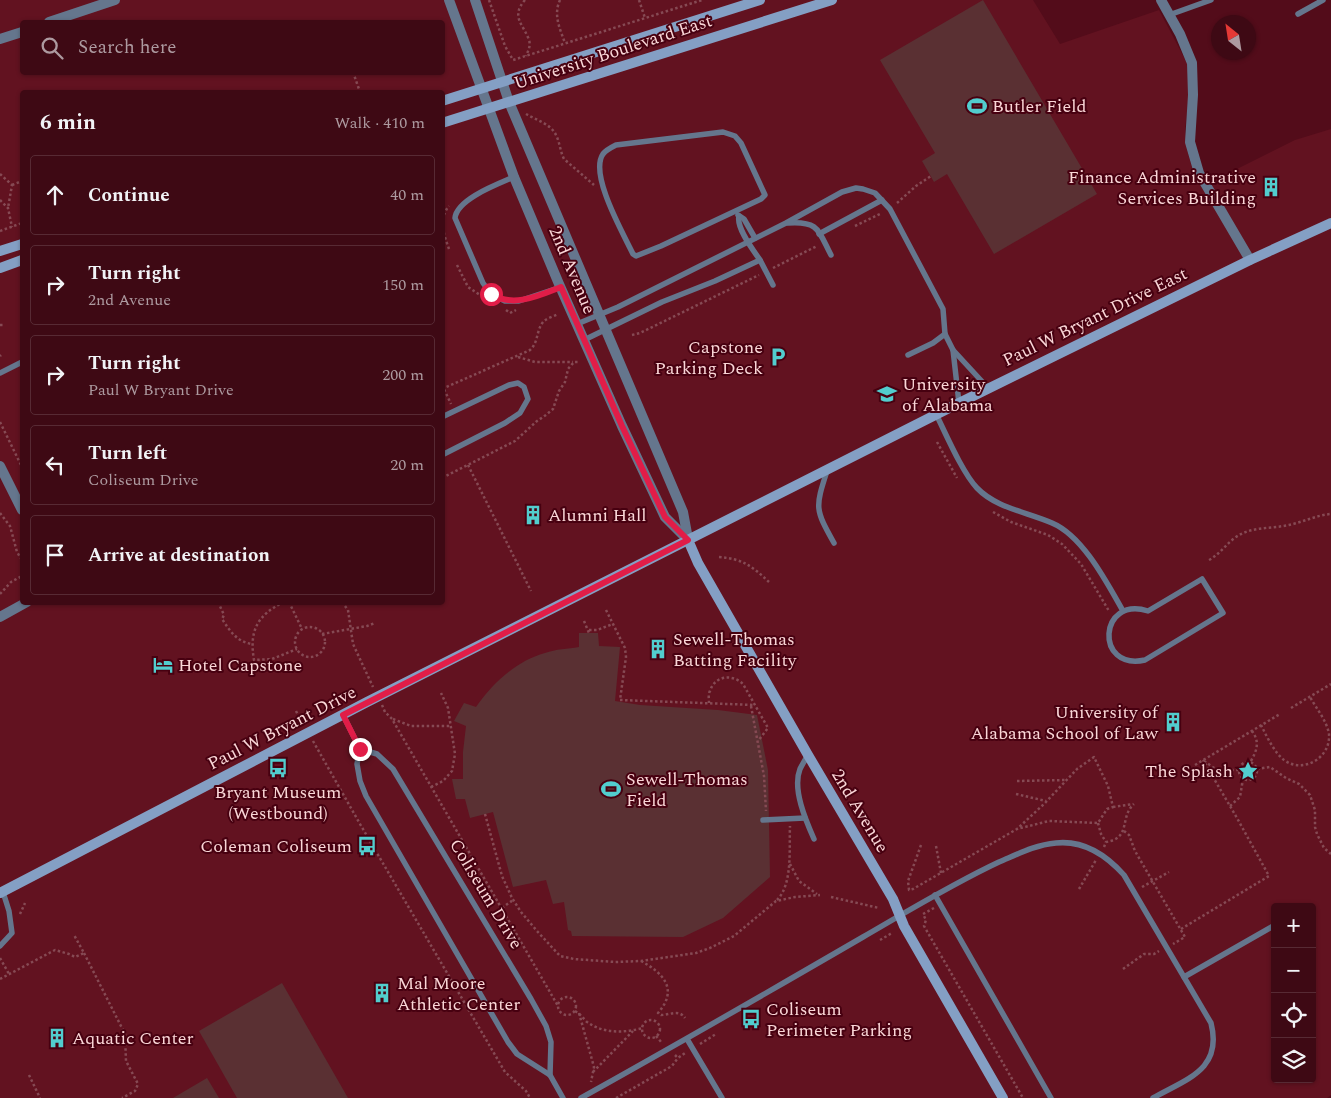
<!DOCTYPE html>
<html lang="en">
<head>
<meta charset="utf-8">
<style>
  :root { --surface:#3e0914; --page:#45121d; --text:#f1f3f6; --muted:#ad9aa0; --line:#572a34 }
  body { margin:0; font-family:Spectral,serif; background:var(--page); color:var(--text) }
  .controls { position:absolute; right:15px; bottom:15px; display:grid; overflow:hidden; border-radius:5px; box-shadow:0 1px 4px #0004 }
  .controls button { width:45px; height:45px; display:grid; place-items:center; padding:0; border:0; border-bottom:1px solid var(--line); background:var(--surface); color:var(--text); font:25px sans-serif }
  .compass { position:absolute; left:1211px; top:15px; width:45px; height:45px; border-radius:50%; background:var(--surface); box-shadow:0 1px 4px #0004; rotate:330deg }
  .stop { position:absolute; width:15px; height:15px; margin:-11px; border:4px solid #e11d48; border-radius:50%; background:#fff }
  .stop.end { background:#e11d48; border-color:#fff; box-shadow:0 1px 5px #0008 }
  .list { margin:0; padding:0; list-style:none }
  h2 { display:flex; justify-content:space-between; align-items:center; height:65px; margin:0; padding:0 20px; font-size:21px }
  h2 small { font-size:16px; font-weight:400; color:var(--muted) }
  .list li { display:grid; grid-template-columns:32px 1fr auto; gap:15px; align-items:center; box-sizing:border-box; height:80px; margin:0 10px 10px; padding:0 10px; border:1px solid var(--line); border-radius:5px }
  .list b { display:block; font-size:19px; white-space:nowrap }
  .list p { margin:0; font-size:16px; white-space:nowrap; color:var(--muted) }
  .list em { font-size:16px; font-style:normal; color:var(--muted) }
  .icon { flex:none; width:28px; height:28px; fill:none; stroke:currentColor; stroke-width:2; stroke-linecap:round; stroke-linejoin:round }
  .map { position:relative; flex:none; width:1331px; height:1098px; overflow:hidden }
  .search { position:absolute; background:var(--surface); box-shadow:0 1px 4px #0004; left:20px; top:20px; width:425px; height:55px; display:flex; align-items:center; gap:12px; box-sizing:border-box; padding:0 18px; border-radius:5px; color:var(--muted); font-size:19px }
  .panel { position:absolute; background:var(--surface); box-shadow:0 1px 4px #0004; left:20px; top:90px; width:425px; height:515px; border-radius:5px }
  .map>svg:first-child { display:block }
  .built { fill:#621220; fill-rule:evenodd }
  .green { fill:#5a3033 }
  .lines { fill:none; stroke-linecap:round; stroke-linejoin:round }
  .path { stroke:#864a54; stroke-width:2.5; stroke-dasharray:2.5 2.5; stroke-linecap:butt }
  .lane { stroke:#65768d; stroke-width:5.5 }
  .street { stroke:#65768d; stroke-width:10 }
  .secondary { stroke:#849fc4; stroke-width:10 }
  .route { stroke:#e11d48; stroke-width:6 }
  .labels { text-anchor:middle; dominant-baseline:central; stroke-width:4; stroke-linejoin:round; paint-order:stroke }
  .street-label { font-size:18px; fill:#fad6d7; stroke:#470010 }
  .poi-label { font-size:18px; fill:#fad6d7; stroke:#470010; text-anchor:start }
</style>
</head>
<body>
<div class="map">
<svg width="1331" height="1098" viewBox="0 0 1331 1098">
  <rect width="100%" height="100%" fill="#530c1a"/>
  <!-- built -->
  <path class="built" d="M0 0H1033L1060 44 1159 10 1187 63 1190 82 1185 130 1188 153 1193 171 1203 186 1295 140 1331 129V1095L1327 1098H0ZM22 22H442V72H22ZM22 92H442V602H22ZM1275 907H1312V1079H1275Z"/>
  <!-- green -->
  <g class="green">
    <path d="M983 0 1097 194 994 254 947 174 934 182 922 161 935 153 880 60Z"/>
    <path d="M579 633H598L599 646 620 647 615 701 640 705 718 710 757 715 768 770 770 877 723 918 683 937 572 936 571 931 568 930 564 902 553 904 546 880 513 887 493 812 470 818 465 799H456L452 779H463V752L466 726 454 721 464 703 476 707C493 683 516 661 545 653 556 649 568 649 579 647Z"/>
    <path d="M282 983 348 1098H237L199 1031Z"/>
    <path d="M207 1078 219 1098H173Z"/>
  </g>
  <g class="lines">
    <!-- path -->
    <g class="path">
      <path d="M489 0 505 46 513 60 702 0"/>
      <path d="M525 0C510 17 524 25 529 40 531 46 528 51 526 56"/>
      <path d="M560 0C553 15 560 29 565 43"/>
      <path d="M639 0 645 18"/>
      <path d="M353 72 360 92"/>
      <path d="M420 92H436"/>
      <path d="M526 114C536 120 551 124 556 135 560 143 560 151 564 159L594 185"/>
      <path d="M0 174 12 185 8 208"/>
      <path d="M12 185 22 181"/>
      <path d="M0 200 8 208 12 227"/>
      <path d="M897 203 916 186 931 176"/>
      <path d="M855 226 882 213"/>
      <path d="M0 231 22 223"/>
      <path d="M449 249C444 235 438 219 449 206"/>
      <path d="M457 265 468 287 480 295"/>
      <path d="M773 268 817 246"/>
      <path d="M506 310 510 313 516 310"/>
      <path d="M0 325H3"/>
      <path d="M632 335 640 333 759 275"/>
      <path d="M0 356 1 355"/>
      <path d="M518 357 535 362H573"/>
      <path d="M442 385 451 404"/>
      <path d="M442 389 530 350C539 342 536 329 544 321 548 318 554 316 558 314"/>
      <path d="M0 422 22 467"/>
      <path d="M937 442 957 478"/>
      <path d="M468 465 531 591"/>
      <path d="M442 478 515 441 537 421 546 415 553 409 559 391 565 382 568 369 574 362H579"/>
      <path d="M993 512 1011 522 1048 535 1062 544 1081 564 1109 611"/>
      <path d="M0 513 10 526 17 552 22 560"/>
      <path d="M719 557C743 559 752 566 769 582"/>
      <path d="M1209 560C1220 554 1226 544 1236 537 1252 526 1271 529 1289 525 1303 522 1317 515 1331 514"/>
      <path d="M0 594 11 582 22 576"/>
      <path d="M218 602 224 615 222 619C230 631 237 642 252 644"/>
      <path d="M284 602C257 615 249 631 254 660L272 659 297 649"/>
      <path d="M289 602 302 629"/>
      <path d="M342 602 348 610 353 644 373 687"/>
      <path d="M606 610 625 648 626 657 620 700 755 705"/>
      <path d="M584 621 589 633"/>
      <circle cx="310" cy="642" r="15"/>
      <path d="M589 630H597L613 624"/>
      <path d="M322 634 367 626 375 623"/>
      <path d="M709 703C709 700 708 694 710 691 715 675 733 674 743 684L768 728 758 741"/>
      <path d="M382 705 385 712 392 719 558 1006"/>
      <path d="M751 706 764 776 766 811"/>
      <path d="M1291 708 1331 684"/>
      <path d="M296 711 302 723"/>
      <path d="M393 719 411 726H451"/>
      <path d="M1261 725C1267 737 1274 752 1284 760 1303 774 1331 758 1329 734 1327 721 1316 708 1310 697"/>
      <path d="M313 741 360 824 505 1072 526 1091 530 1098"/>
      <path d="M1204 761 1217 770H1239"/>
      <path d="M1251 761C1257 750 1260 742 1252 731"/>
      <circle cx="1248" cy="771" r="9"/>
      <path d="M1195 765 1280 714"/>
      <path d="M1257 769 1270 767 1286 778 1299 784 1310 795 1315 810V827L1317 834 1324 848 1331 854"/>
      <path d="M1017 781 1066 780"/>
      <path d="M431 787 443 781 452 771 455 754 448 708 441 693"/>
      <path d="M1016 794 1046 801"/>
      <path d="M1230 806 1240 797 1243 779"/>
      <path d="M1113 807 1133 804"/>
      <path d="M485 814 502 876 512 898 521 912 537 931 560 956 574 959 615 962 641 961 696 953 710 948 734 936 776 901 795 897 820 895"/>
      <path d="M1098 823 1101 834 1106 842"/>
      <path d="M1124 831 1129 835 1135 851 1185 937 1173 944"/>
      <path d="M921 845 908 881 909 890 913 889 1017 829 1044 804 1077 769 1094 757 1108 786 1113 807 1107 809 1098 823 1049 821 1017 829"/>
      <path d="M936 846 941 873"/>
      <path d="M1104 847 1106 842C1132 838 1119 817 1134 804"/>
      <path d="M790 864 799 881 817 894"/>
      <path d="M1142 887 1169 872"/>
      <path d="M1079 889 1096 860"/>
      <path d="M831 897 879 908"/>
      <path d="M777 900C793 884 789 848 790 826"/>
      <path d="M502 908 513 900"/>
      <path d="M934 908 923 914 926 920 924 926 1023 1098"/>
      <path d="M20 914 25 903"/>
      <path d="M1181 929 1269 876 1237 818 1203 760"/>
      <path d="M880 940 892 933"/>
      <path d="M84 953 125 1034 126 1061 138 1084 135 1091 122 1098"/>
      <path d="M0 958 9 974"/>
      <path d="M641 961C663 973 679 989 658 1013L661 1015C670 1015 679 1009 685 1018"/>
      <path d="M1123 969 1144 954H1154L1159 951"/>
      <path d="M0 979 55 950 69 954 75 957 84 953 74 935"/>
      <circle cx="567" cy="1006" r="9"/>
      <path d="M575 1011C580 1014 583 1018 587 1022 604 1034 624 1033 643 1028"/>
      <path d="M579 1013 594 1067 591 1082"/>
      <circle cx="651" cy="1029" r="9"/>
      <path d="M656 1036 662 1043"/>
      <path d="M700 1044 716 1034"/>
      <path d="M675 1055 678 1058 685 1053"/>
      <path d="M593 1072 633 1031"/>
      <path d="M29 1075 40 1098"/>
      <path d="M616 1098 672 1066 678 1058"/>
    </g>
    <!-- lane -->
    <g class="lane">
      <path d="M1298 14 1323 0"/>
      <path d="M1169 15 1211 0"/>
      <path d="M723 132 735 136 741 143 765 195 761 199 661 246 636 256 633 254C623 233 589 174 603 154 606 150 612 147 616 145Z"/>
      <path d="M514 177C498 184 457 199 455 218L483 283 491 294 505 301H519L561 287"/>
      <path d="M738 215 744 219 755 238"/>
      <path d="M739 216C736 228 753 250 760 260"/>
      <path d="M788 223C819 221 818 230 831 255"/>
      <path d="M819 234 882 200"/>
      <path d="M577 324 618 307 786 223 842 192 856 188 863 189 875 193 890 209 943 309 945 334 953 350 988 388"/>
      <path d="M584 340 662 302 715 281 760 260 773 285"/>
      <path d="M953 350 959 403"/>
      <path d="M908 355 933 343 945 334"/>
      <path d="M0 373 22 362"/>
      <path d="M936 414C946 434 962 472 977 488 996 508 1027 512 1052 523 1083 536 1107 583 1123 611"/>
      <path d="M442 417 509 385 518 383 524 387 528 399 520 413 505 423 442 455"/>
      <path d="M827 471C815 508 815 509 834 543"/>
      <path d="M1202 579 1223 613 1145 660C1094 671 1099 595 1148 611Z"/>
      <path d="M343 715 360 749 357 764 360 781 366 796 508 1042 517 1054 550 1075 563 1098"/>
      <path d="M360 749 377 754 393 769 531 999 546 1026 551 1042 550 1075"/>
      <path d="M808 755C805 760 802 765 800 769 792 789 806 821 814 839"/>
      <path d="M763 820 805 818"/>
      <path d="M935 895 1051 1098"/>
      <path d="M0 946 12 933 9 911 3 892"/>
      <path d="M1184 977 1275 925"/>
      <path d="M687 1039 722 1098"/>
      <path d="M581 1098C676 1045 770 991 863 937 908 911 952 884 999 862 1018 854 1035 845 1056 843 1084 840 1107 856 1124 875L1211 1023C1223 1070 1186 1079 1153 1098"/>
    </g>
    <!-- street -->
    <g class="street">
      <path d="M449 0 514 177 559 284 622 426 665 517 688 540"/>
      <path d="M475 0 509 102 683 512 688 539"/>
      <path d="M1161 0 1180 34 1192 63 1193 95 1190 142 1199 173 1250 260"/>
      <path d="M49 22 115 0"/>
      <path d="M0 39 22 32"/>
      <path d="M0 466 22 510"/>
      <path d="M0 617 27 602"/>
    </g>
    <!-- secondary -->
    <g class="secondary">
      <path d="M442 101 760 0"/>
      <path d="M442 123 832 0"/>
      <path d="M0 251 22 244"/>
      <path d="M0 268 22 260"/>
      <path d="M688 540 698 563 808 755 893 899 904 926 1003 1098"/>
      <path d="M0 893 367 702 959 403 1250 260 1331 223"/>
    </g>
  </g>
  <g class="lines">
    <!-- route -->
    <path class="route" d="M360 749 343 715 688 540 665 517 622 426 561 287C538 296 513 308 491 294"/>
  </g>
  <!-- icons -->
  <defs>
    <symbol id="stadium-bare" viewBox="-9 -9 18 18"><path d="M0-5a6.5 5 0 1 0 0 10a6.5 5 0 1 0 0-10ZM-3.5-1.8h7v3.6h-7Z" fill="#52cdce" stroke="#470010" stroke-width="2.5" paint-order="stroke"/></symbol>
    <symbol id="building-bare" viewBox="-9 -9 18 18"><path d="M-4-6H4V6H1V3H-1V6H-4ZM-2.5-4.3h1.7v1.8h-1.7ZM.8-4.3h1.7v1.8H.8ZM-2.5-1h1.7V.8h-1.7ZM.8-1h1.7V.8H.8Z" fill="#52cdce" stroke="#470010" stroke-width="2.5" paint-order="stroke"/></symbol>
    <symbol id="parking-bare" viewBox="-9 -9 18 18"><path d="M-3.5-5.5H1a3.5 3.5 0 0 1 0 7H-1V5.5H-3.5ZM-1-3.4V-.6H.8a1.4 1.4 0 0 0 0-2.8Z" fill="#52cdce" stroke="#470010" stroke-width="2.5" paint-order="stroke"/></symbol>
    <symbol id="university-bare" viewBox="-9 -9 18 18"><path d="M0-5L7-2L0 1L-7-2ZM-4 1L0 2.5L4 1V4Q0 6-4 4Z" fill="#52cdce" stroke="#470010" stroke-width="2.5" paint-order="stroke"/></symbol>
    <symbol id="hotel-bare" viewBox="-9 -9 18 18"><path d="M-6-4.5h1.5V1H6V5H4.5V3h-9V5H-6ZM-4 0a1.8 1.8 0 1 1 3.6 0ZM.5 0V-2.5h3Q6-2.5 6 0Z" fill="#52cdce" stroke="#470010" stroke-width="2.5" paint-order="stroke"/></symbol>
    <symbol id="bus-bare" viewBox="-9 -9 18 18"><path d="M-5-6H5V4H4V6H2V4H-2V6H-4V4H-5ZM-3.5-4V0h7V-4ZM-3.5 1.2v1.5H-2V1.2ZM2 1.2v1.5H3.5V1.2Z" fill="#52cdce" stroke="#470010" stroke-width="2.5" paint-order="stroke"/></symbol>
    <symbol id="sight-bare" viewBox="-9 -9 18 18"><path d="M0-6L1.8-2.2L6-1.7L2.9 1.2L3.7 5.4L0 3.3L-3.7 5.4L-2.9 1.2L-6-1.7L-1.8-2.2Z" fill="#52cdce" stroke="#470010" stroke-width="2.5" paint-order="stroke"/></symbol>
  </defs>
  <g fill-rule="evenodd">
    <use href="#stadium-bare" x="963" y="92" width="28" height="28"/>
    <use href="#building-bare" x="1257" y="173" width="28" height="28"/>
    <use href="#parking-bare" x="764" y="343" width="28" height="28"/>
    <use href="#university-bare" x="873" y="380" width="28" height="28"/>
    <use href="#building-bare" x="519" y="501" width="28" height="28"/>
    <use href="#building-bare" x="644" y="635" width="28" height="28"/>
    <use href="#hotel-bare" x="149" y="651" width="28" height="28"/>
    <use href="#building-bare" x="1159" y="708" width="28" height="28"/>
    <use href="#bus-bare" x="264" y="754" width="28" height="28"/>
    <use href="#sight-bare" x="1234" y="757" width="28" height="28"/>
    <use href="#stadium-bare" x="597" y="775" width="28" height="28"/>
    <use href="#bus-bare" x="353" y="832" width="28" height="28"/>
    <use href="#building-bare" x="368" y="979" width="28" height="28"/>
    <use href="#bus-bare" x="737" y="1005" width="28" height="28"/>
    <use href="#building-bare" x="43" y="1024" width="28" height="28"/>
  </g>
  <g class="labels">
    <!-- street labels -->
    <g class="street-label">
      <text transform="translate(613 52) rotate(-18)">University Boulevard East</text>
      <text transform="translate(572 270) rotate(67)">2nd Avenue</text>
      <text transform="translate(1095 317) rotate(-26)">Paul W Bryant Drive East</text>
      <text transform="translate(282 728) rotate(-27)">Paul W Bryant Drive</text>
      <text transform="translate(860 811) rotate(59)">2nd Avenue</text>
      <text transform="translate(486 894) rotate(59)">Coliseum Drive</text>
    </g>
    <!-- poi labels -->
    <g class="poi-label">
      <text x="992" y="106">Butler Field</text>
      <text x="1256" y="177" text-anchor="end">Finance Administrative<tspan x="1256" dy="21">Services Building</tspan></text>
      <text x="763" y="347" text-anchor="end">Capstone<tspan x="763" dy="21">Parking Deck</tspan></text>
      <text x="902" y="384">University<tspan x="902" dy="21">of Alabama</tspan></text>
      <text x="548" y="515">Alumni Hall</text>
      <text x="673" y="639">Sewell-Thomas<tspan x="673" dy="21">Batting Facility</tspan></text>
      <text x="178" y="665">Hotel Capstone</text>
      <text x="1158" y="712" text-anchor="end">University of<tspan x="1158" dy="21">Alabama School of Law</tspan></text>
      <text x="1233" y="771" text-anchor="end">The Splash</text>
      <text x="626" y="779">Sewell-Thomas<tspan x="626" dy="21">Field</tspan></text>
      <text x="278" y="792" text-anchor="middle">Bryant Museum<tspan x="278" dy="21">(Westbound)</tspan></text>
      <text x="352" y="846" text-anchor="end">Coleman Coliseum</text>
      <text x="397" y="983">Mal Moore<tspan x="397" dy="21">Athletic Center</tspan></text>
      <text x="766" y="1009">Coliseum<tspan x="766" dy="21">Perimeter Parking</tspan></text>
      <text x="72" y="1038">Aquatic Center</text>
    </g>
  </g>
</svg>
<div class="controls">
<button>+</button>
<button>−</button>
<button><svg class="icon" aria-label="locate" viewBox="0 0 24 24"><circle cx="12" cy="12" r="6"/><path d="M12 2v4M12 18v4M2 12h4M18 12h4"/></svg></button>
<button><svg class="icon" aria-label="layers" viewBox="0 0 24 24"><path d="M12 4l9 5-9 5-9-5zM3 14l9 5 9-5"/></svg></button>
</div>
<svg class="compass" viewBox="-18 -18 36 36"><path d="M0-13l5 13h-10z" fill="#e53935"/><path d="M0 13l5-13h-10z" fill="#ad9aa0"/></svg>
<div class="stop" style="left:491px;top:294px"></div>
<div class="stop end" style="left:360px;top:749px"></div>
<div class="search"><svg class="icon" aria-label="search" viewBox="0 0 24 24"><circle cx="10" cy="10" r="6"/><path d="M15 15l6 6"/></svg>Search here</div>
<section class="panel">
<h2>6 min<small>Walk · 410 m</small></h2>
<ul class="list">
<li><svg class="icon" aria-label="ahead" viewBox="0 0 24 24"><path d="M12 20V5M6 11l6-6 6 6"/></svg><div><b>Continue</b></div><em>40 m</em></li>
<li><svg class="icon" aria-label="right" viewBox="0 0 24 24"><path d="M7 20v-9h11M14 6l5 5-5 5"/></svg><div><b>Turn right</b><p>2nd Avenue</p></div><em>150 m</em></li>
<li><svg class="icon" aria-label="right" viewBox="0 0 24 24"><path d="M7 20v-9h11M14 6l5 5-5 5"/></svg><div><b>Turn right</b><p>Paul W Bryant Drive</p></div><em>200 m</em></li>
<li><svg class="icon" aria-label="left" viewBox="0 0 24 24"><path d="M17 20v-9H6M10 6l-5 5 5 5"/></svg><div><b>Turn left</b><p>Coliseum Drive</p></div><em>20 m</em></li>
<li><svg class="icon" aria-label="arrive" viewBox="0 0 24 24"><path d="M6 21V4h12l-3 4 3 4H6"/></svg><div><b>Arrive at destination</b></div></li>
</ul>
</section>
</div>
</body>
</html>
